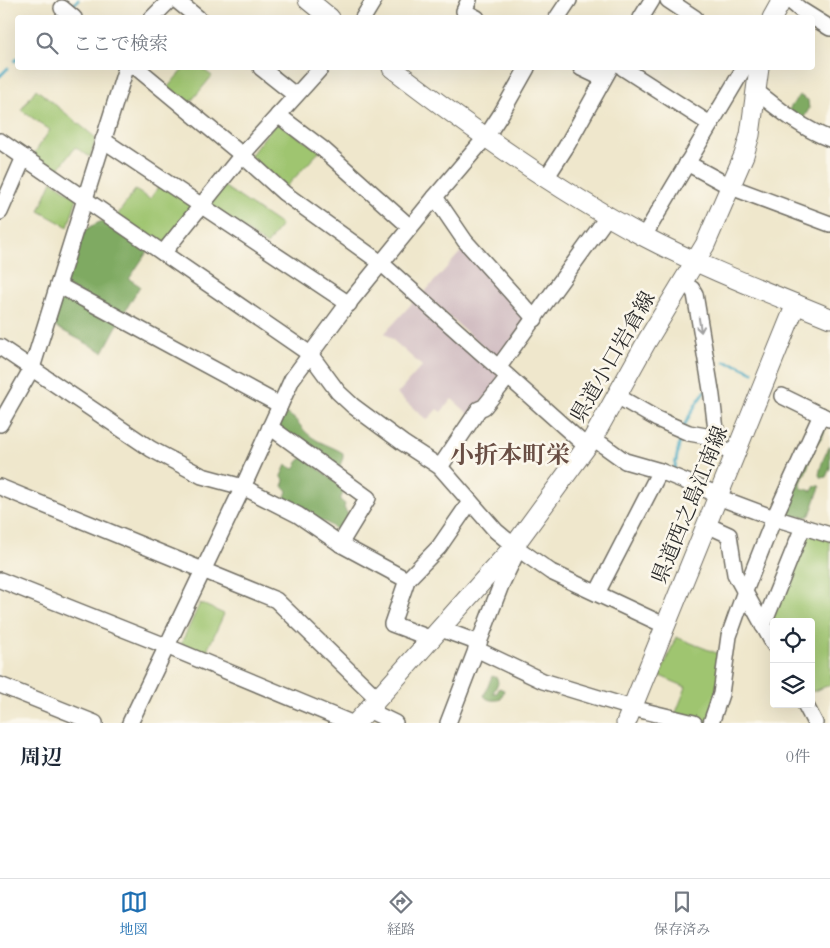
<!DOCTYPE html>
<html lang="ja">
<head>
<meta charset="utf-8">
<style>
  :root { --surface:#fff; --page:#f6f6f7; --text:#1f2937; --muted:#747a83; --line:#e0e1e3; --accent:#1f6fb2 }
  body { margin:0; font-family:Cardo,"Noto Serif JP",serif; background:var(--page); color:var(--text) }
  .controls { position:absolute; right:15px; bottom:15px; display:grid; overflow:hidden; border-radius:5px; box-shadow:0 5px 20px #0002 }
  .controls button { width:45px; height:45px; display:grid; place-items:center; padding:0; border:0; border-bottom:1px solid var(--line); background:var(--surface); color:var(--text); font:25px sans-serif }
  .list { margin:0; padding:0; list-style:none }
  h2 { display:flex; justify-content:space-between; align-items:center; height:65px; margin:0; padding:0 20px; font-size:21px }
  h2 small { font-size:16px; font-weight:400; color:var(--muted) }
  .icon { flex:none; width:28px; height:28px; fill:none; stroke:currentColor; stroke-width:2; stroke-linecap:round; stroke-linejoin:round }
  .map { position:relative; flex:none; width:830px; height:723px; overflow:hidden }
  .search { position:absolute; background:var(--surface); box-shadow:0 5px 20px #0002; left:15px; right:15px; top:15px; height:55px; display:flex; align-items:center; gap:12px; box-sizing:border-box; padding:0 18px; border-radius:5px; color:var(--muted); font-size:19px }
  .sheet { height:155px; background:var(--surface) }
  nav { display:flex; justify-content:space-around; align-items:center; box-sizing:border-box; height:70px; border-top:1px solid var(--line); background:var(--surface); font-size:14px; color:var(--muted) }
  nav a { display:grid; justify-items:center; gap:2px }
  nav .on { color:var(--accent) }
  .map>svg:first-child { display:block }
  .industrial { fill:#d2bec2 }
  .green { fill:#9fc570; stroke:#65784e }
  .forest { fill:#7faa62; stroke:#556a46 }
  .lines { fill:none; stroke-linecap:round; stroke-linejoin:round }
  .stream { stroke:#41a7c1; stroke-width:3 }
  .minor-casing { stroke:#706d63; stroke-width:18 }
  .major-casing { stroke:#706d63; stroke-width:21 }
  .minor { stroke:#fff; stroke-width:15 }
  .major { stroke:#fff; stroke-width:19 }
  .oneway { stroke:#a0a0a0 }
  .labels { text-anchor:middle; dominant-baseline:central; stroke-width:5; stroke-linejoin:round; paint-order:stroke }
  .street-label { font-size:21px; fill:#2b2b2b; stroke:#fbf7ec }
  .quarter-label { font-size:24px; font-weight:bold; fill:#694e44; stroke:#fbf7ec }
</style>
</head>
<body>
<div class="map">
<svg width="830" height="723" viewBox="0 0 830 723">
  <rect width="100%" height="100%" fill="#fbf7ec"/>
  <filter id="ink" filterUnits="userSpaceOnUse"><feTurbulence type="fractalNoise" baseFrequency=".02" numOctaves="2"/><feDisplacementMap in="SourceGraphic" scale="10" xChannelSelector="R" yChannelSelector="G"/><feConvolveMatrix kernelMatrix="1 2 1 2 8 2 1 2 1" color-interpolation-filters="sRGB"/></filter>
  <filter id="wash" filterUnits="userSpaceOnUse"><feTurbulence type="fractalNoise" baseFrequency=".0096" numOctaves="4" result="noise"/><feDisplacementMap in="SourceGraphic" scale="20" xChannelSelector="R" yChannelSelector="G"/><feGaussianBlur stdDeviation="1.12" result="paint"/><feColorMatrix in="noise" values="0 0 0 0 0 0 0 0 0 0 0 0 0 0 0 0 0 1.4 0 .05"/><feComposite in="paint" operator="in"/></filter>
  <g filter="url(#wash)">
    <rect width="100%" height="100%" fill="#efe7cc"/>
    <!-- industrial -->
    <g class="industrial">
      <path d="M466 246 527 316 500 361 423 294Z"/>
      <path d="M415 300 503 378 470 415 452 399 441 412 437 409 427 420 397 394 422 366 385 333Z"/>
    </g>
    <!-- green -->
    <g class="green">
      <path d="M184 68H201L212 76 188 105 167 88Z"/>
      <path d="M36 89 96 138 90 157 75 147 55 174 31 158 50 130 21 110Z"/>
      <path d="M276 122 320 151 285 188 250 156Z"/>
      <path d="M52 181 77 198 68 227 39 211Z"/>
      <path d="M161 183 193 204 164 246 116 217 135 190 150 199Z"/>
      <path d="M222 185 281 225 267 245 208 203Z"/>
      <path d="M805 530 830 538V685L811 692V622H774V637L768 626Z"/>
      <path d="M200 603 224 614 205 655 181 644Z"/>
      <path d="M676 637 724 656 708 723 675 715 686 687 660 676Z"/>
    </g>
    <!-- forest -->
    <g class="forest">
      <path d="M799 95 808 100 809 109 803 119 788 111Z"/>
      <path d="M107 220 149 249 129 279 140 286 122 316 65 285C72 256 72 228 107 220Z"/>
      <path d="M60 293 119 322 103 352 50 324Z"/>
      <path d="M284 413C298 418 298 425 308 434 318 443 332 446 343 453V458L337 473 278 429 281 415Z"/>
      <path d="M823 425 826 426 823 436 815 445 807 469 800 485 801 488 812 491 815 486 818 485 820 487 810 515 807 517 792 516 784 512Z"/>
      <path d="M830 446V468L826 477 821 478 819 475C821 464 824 456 830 446Z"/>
      <path d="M305 458 343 488 344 491 340 500 345 504 344 508 348 514 347 523 341 530H337L327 523 307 515 284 500 287 491 283 486 284 479 281 476 286 465 294 469 300 459Z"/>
      <path d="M492 676 497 678 498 683 493 693H497L499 688 504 690 501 699C495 701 488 701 484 696Z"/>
    </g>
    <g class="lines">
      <!-- stream -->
      <g class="stream">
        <path d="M70 8 78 0"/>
        <path d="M15 61 18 58"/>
        <path d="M0 76 8 68"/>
        <path d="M725 362 738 365 753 372"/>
        <path d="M684 426 696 404 705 391"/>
        <path d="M674 471 681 435"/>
      </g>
    </g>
  </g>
  <g filter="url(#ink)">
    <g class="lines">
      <defs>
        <g id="minor">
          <path d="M176 0 198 18"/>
          <path d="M469 0 464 11 477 18"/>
          <path d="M668 0 695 18"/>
          <path d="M789 0 801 10 830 28"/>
          <path d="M62 8 74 18"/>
          <path d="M152 18 170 0"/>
          <path d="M363 18 374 0"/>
          <path d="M557 18 569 0"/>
          <path d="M641 18 652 0"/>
          <path d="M137 68 242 155 284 193 381 263 587 447"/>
          <path d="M261 68 295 95"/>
          <path d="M581 68 602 78"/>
          <path d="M623 68 710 124"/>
          <path d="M756 91C780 110 801 128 830 139"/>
          <path d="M278 115 324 150 410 227"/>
          <path d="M103 140 349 304"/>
          <path d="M0 141 310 354 338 392 353 406 403 443 440 467 496 531 514 546 551 572 666 626"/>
          <path d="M687 163 731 187 830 224"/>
          <path d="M546 178 566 147 610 68"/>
          <path d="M435 197 465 241 535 319"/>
          <path d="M0 212 24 157"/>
          <path d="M644 236 744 68"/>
          <path d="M163 253 242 155 321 68"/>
          <path d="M682 283 692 289 695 294 712 396 718 447 736 454"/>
          <path d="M58 285 280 405"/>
          <path d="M0 347 151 449 202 476 243 487 298 515 342 545 407 580"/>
          <path d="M498 368 608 216"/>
          <path d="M617 396 657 419 689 433 717 438"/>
          <path d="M782 396 829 419"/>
          <path d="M0 424 32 368 126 68"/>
          <path d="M270 427 368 498 340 544"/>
          <path d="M593 438 625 461 660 471 719 495"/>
          <path d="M440 467 479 409 484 407 508 377"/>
          <path d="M0 487 276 600 378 699"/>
          <path d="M718 497 774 518 830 535"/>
          <path d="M707 525 729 535 735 574 774 645"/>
          <path d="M0 580 166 646 351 723"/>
          <path d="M597 593 660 471"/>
          <path d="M763 626 803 527"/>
          <path d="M441 629 479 643"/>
          <path d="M432 639 392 624 407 580 439 547 470 502"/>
          <path d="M476 649 543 681 632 708 694 723"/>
          <path d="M0 685 95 723"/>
          <path d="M805 704 815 723"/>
          <path d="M368 710 395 723"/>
          <path d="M130 723 243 487 292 379 343 310 435 197 486 137 501 114 527 68"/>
          <path d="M448 723 501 585 515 556 514 546"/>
          <path d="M711 723 721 694 729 636 745 591 774 518 821 415"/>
        </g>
        <g id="major">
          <path d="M308 0 330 18"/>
          <path d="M772 18 782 0"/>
          <path d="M392 68C472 129 554 188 643 236 704 268 767 292 830 318"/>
          <path d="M356 723 514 546 593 438 647 341 705 245 744 155 750 135 759 68"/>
          <path d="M626 723 796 304"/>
        </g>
      </defs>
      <!-- minor casing -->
      <use href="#minor" class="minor-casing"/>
      <!-- major casing -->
      <use href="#major" class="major-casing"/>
      <!-- minor -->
      <use href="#minor" class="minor"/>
      <!-- major -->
      <use href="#major" class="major"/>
    </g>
    <!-- one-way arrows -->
    <defs><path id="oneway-shaft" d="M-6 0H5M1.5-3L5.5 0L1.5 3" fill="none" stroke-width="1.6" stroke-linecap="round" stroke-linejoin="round" transform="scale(1.25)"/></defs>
    <use class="oneway" href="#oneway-shaft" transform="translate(700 325) rotate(81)"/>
  </g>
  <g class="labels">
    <!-- street labels -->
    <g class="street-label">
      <text transform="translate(613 357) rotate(-60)">県道小口岩倉線</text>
      <text transform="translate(690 505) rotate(-68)">県道西之島江南線</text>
    </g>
    <!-- quarter labels -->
    <g class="quarter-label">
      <text x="510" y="455">小折本町栄</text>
    </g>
  </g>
</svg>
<div class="controls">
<button><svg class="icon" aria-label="locate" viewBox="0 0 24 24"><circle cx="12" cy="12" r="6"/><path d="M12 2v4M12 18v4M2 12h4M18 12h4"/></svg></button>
<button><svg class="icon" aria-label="layers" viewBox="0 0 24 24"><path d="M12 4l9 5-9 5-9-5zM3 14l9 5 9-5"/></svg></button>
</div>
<div class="search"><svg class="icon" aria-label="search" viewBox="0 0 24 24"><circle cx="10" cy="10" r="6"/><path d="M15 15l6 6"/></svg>ここで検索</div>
</div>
<section class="sheet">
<h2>周辺<small>0件</small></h2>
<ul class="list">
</ul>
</section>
<nav>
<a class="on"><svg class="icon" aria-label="map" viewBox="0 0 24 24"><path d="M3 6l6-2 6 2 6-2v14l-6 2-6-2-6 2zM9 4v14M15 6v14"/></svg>地図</a>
<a><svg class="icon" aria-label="directions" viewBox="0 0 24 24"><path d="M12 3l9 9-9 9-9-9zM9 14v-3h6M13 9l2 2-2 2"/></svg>経路</a>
<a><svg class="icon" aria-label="saved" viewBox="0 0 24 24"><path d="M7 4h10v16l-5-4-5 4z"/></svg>保存済み</a>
</nav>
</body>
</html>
